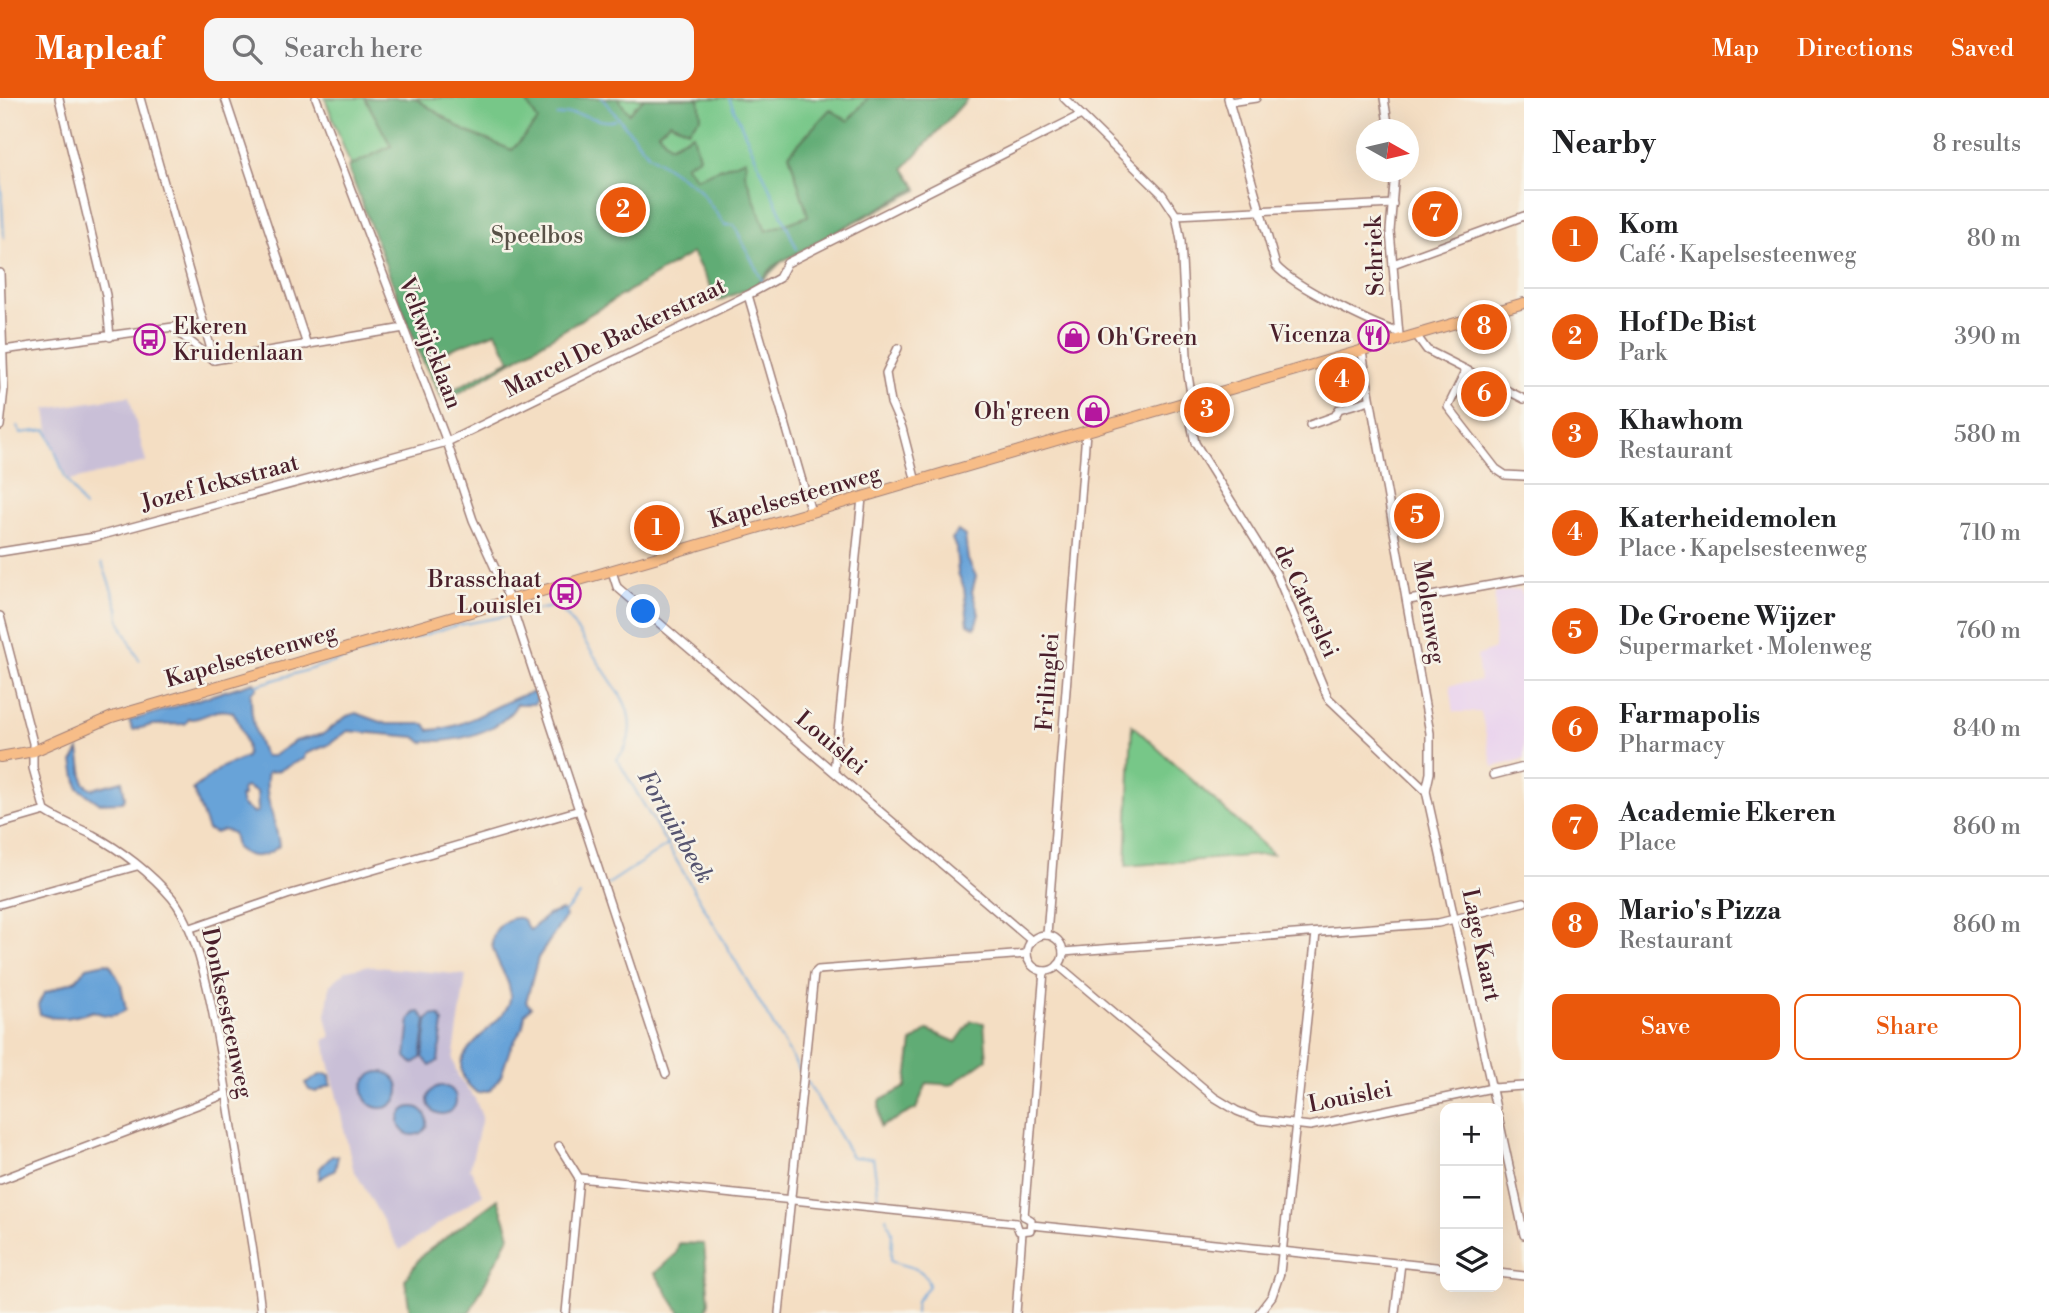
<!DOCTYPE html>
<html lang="en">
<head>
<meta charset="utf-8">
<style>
  :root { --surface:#fff; --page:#f6f6f6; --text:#202124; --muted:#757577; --line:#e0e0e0; --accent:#ea580c }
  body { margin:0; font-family:"Libre Bodoni",serif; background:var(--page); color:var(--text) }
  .controls { position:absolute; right:21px; bottom:21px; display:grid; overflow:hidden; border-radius:14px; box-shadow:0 7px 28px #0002 }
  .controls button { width:63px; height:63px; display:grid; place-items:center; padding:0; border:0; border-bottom:2px solid var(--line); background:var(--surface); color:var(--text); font:35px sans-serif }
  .compass { position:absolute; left:1356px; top:21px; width:63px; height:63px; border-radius:50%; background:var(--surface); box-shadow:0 7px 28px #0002; rotate:98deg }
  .you { position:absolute; left:644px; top:514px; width:24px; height:24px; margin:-18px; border:5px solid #fff; border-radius:50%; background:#1a73e8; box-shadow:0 0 0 10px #1a73e833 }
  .badge { display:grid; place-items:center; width:46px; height:46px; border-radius:50%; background:var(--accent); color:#fff; font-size:23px; font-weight:700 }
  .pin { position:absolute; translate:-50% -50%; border:4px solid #fff; box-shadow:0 2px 7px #0006 }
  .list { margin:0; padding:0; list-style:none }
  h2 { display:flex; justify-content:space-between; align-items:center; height:91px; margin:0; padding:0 28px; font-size:30px }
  h2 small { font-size:23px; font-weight:400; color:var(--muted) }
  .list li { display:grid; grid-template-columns:46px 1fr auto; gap:21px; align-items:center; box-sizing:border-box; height:98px; padding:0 28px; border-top:2px solid var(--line) }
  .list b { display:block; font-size:26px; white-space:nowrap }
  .list p { margin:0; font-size:23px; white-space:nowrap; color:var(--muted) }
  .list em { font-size:23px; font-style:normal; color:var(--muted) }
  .actions { display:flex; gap:14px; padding:21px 28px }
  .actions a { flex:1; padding:16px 0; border:2px solid var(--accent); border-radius:14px; text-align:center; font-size:24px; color:var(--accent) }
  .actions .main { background:var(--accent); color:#fff }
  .icon { flex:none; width:38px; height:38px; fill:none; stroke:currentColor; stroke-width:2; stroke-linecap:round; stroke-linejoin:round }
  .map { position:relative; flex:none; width:1524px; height:1215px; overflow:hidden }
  header { display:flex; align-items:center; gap:42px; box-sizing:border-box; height:98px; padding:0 35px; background:var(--accent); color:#fff }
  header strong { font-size:33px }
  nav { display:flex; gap:38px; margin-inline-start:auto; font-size:24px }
  .search { width:490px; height:63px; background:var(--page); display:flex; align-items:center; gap:18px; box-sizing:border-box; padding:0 24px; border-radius:14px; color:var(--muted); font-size:26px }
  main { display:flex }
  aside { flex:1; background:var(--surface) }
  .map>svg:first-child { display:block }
  .built { fill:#e9d2ee }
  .industrial { fill:#c9bfd7 }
  .green { fill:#77c788; stroke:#60735a; stroke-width:2 }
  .forest { fill:#61ac74; stroke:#566650; stroke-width:2; fill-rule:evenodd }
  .water { fill:#67a3d8; stroke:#586182; stroke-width:2; fill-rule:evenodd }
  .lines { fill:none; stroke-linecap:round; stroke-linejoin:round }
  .stream { stroke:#67a3d8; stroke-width:2 }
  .minor-casing { stroke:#9f7e77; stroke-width:10 }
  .major-casing { stroke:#9f7e77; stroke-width:12 }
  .minor { stroke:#fff; stroke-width:7 }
  .major { stroke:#f7bd88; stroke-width:10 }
  .labels { text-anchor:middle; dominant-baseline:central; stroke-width:5; stroke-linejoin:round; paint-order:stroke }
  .park-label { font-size:23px; fill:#585147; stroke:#f7f3e8 }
  .street-label { font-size:23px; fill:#4a1f2b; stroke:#f7f3e8 }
  .poi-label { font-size:23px; fill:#4a1f2b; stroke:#f7f3e8; text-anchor:end }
  .water-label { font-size:24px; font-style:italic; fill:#565470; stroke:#f7f3e8 }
</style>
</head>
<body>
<header>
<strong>Mapleaf</strong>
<div class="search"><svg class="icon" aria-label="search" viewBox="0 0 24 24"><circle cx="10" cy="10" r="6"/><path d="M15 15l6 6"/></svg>Search here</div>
<nav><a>Map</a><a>Directions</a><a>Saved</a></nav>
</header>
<main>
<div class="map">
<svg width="1524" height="1215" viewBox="0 0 1524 1215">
  <rect width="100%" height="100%" fill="#f7f3e8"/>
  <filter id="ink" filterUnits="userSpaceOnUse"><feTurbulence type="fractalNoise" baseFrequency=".0143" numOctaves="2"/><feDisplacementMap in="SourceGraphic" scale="14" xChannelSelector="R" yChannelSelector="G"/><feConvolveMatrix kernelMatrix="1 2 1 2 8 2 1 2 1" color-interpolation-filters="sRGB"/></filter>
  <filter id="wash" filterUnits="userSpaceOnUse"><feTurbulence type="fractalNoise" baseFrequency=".00686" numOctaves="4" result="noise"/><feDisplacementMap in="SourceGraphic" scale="28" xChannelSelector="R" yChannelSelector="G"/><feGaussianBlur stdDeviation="1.57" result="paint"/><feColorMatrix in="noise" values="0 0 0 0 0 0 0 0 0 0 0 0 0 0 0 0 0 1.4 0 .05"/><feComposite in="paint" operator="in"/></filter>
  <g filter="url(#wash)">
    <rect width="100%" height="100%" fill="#f4dec3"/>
    <!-- built -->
    <path class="built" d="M1520 491 1524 501V661L1493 669 1481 614H1454L1450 587 1480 583 1477 558 1494 551 1495 495Z"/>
    <!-- industrial -->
    <g class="industrial">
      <path d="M129 298 146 364 69 383 51 345 46 311Z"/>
      <path d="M366 868 466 877 453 962 458 978 475 1001 482 1019 470 1070 483 1096 400 1152 353 1070 324 942 331 939 326 918 330 887 347 872Z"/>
    </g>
    <!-- green -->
    <g class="green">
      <path d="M325 0H880L854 27 918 92 787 158 759 186 728 132 382 151Z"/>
      <path d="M1132 627 1273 756 1126 768Z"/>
    </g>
    <!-- forest -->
    <g class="forest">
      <path d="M365 0H415L465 33 512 52 538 23 524 0H617L629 15 644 0H699L701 19 688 32 670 24 658 34 670 48 693 36 699 59 685 67 696 80 746 61 745 76 766 133 808 118 789 56 830 11 848 23 868 0H968L904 70 917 90 775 167 755 188 718 203 692 155 444 304 421 259 348 69 391 48ZM496 234 510 262 449 294 431 256 441 255Z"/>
      <path d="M971 923 984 925 987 961 951 987 927 985 916 1011 880 1029 879 1003 906 989 912 944 928 932 956 944Z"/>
      <path d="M498 1101 510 1137 469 1215H410L405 1182 421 1158Z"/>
      <path d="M679 1145 704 1146 709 1204 706 1215H680L655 1175 676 1156Z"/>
    </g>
    <!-- water -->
    <g class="water">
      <path d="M958 433 965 438 968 462 976 478 972 494 979 516 975 530 968 526 964 490 958 475 956 450 952 441Z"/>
      <path d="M254 584 257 590 251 595C250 615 255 640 265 658H273L295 643 323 636 347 618 356 615 387 626H425L429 632C469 631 496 603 534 594L537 602 534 606H517C503 631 467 641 440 643 433 643 431 641 424 645L415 639 348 633 328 647 305 656 304 661C290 666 282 674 268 674 262 697 277 724 279 748 265 760 250 762 236 750L233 735 224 732 216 735 208 732 193 691 222 669 246 659C250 649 238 622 233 614 211 608 206 622 189 621L185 626 152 627 133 632 129 623ZM246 689 257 694 258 713 254 715 242 707 240 698H243L242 691Z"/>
      <path d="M79 652 84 685 92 691 122 683 125 699 122 704 99 705 78 690 73 663Z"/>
      <path d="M562 812 566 818 538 860 526 904 531 909 525 916 523 929 510 951 501 978 491 992 477 995C431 958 498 935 509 905 519 877 469 847 506 823 510 821 517 818 522 821 527 824 525 829 530 832L548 817Z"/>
      <path d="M105 865 110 866 121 886 126 912C114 920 105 918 93 913 77 919 56 923 40 916L38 907 44 895 76 882 87 869Z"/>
      <path d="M420 914 426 922 421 960 413 966 406 959 410 921 415 915Z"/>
      <path d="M432 917 440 918 443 925 438 963 430 968 423 959 427 923Z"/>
      <circle cx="381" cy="992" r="18"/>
      <path d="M322 976 330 977 331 987 316 994 309 992 305 985Z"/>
      <circle cx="442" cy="1002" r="14"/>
      <circle cx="413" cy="1023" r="14"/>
      <path d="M332 1058H338L335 1072 319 1081 320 1070Z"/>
    </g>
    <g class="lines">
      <!-- stream -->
      <g class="stream">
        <path d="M602 0 649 57 698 90 725 127H734L763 184"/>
        <path d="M729 0 797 151"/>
        <path d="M566 16C586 14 602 27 615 22"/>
        <path d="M557 18 564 17"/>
        <path d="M0 72 4 140"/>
        <path d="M17 328 20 335 47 332 65 379 84 409"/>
        <path d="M102 465 118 510 119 522 139 562"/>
        <path d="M517 516 557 508 569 520 621 598C633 618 634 644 617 661L800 973"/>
        <path d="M254 588 454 528 511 517"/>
        <path d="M608 786 666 748"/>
        <path d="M564 815 580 797"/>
        <path d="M807 983 852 1059 873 1060 879 1101"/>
        <path d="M886 1119 892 1134 891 1163C908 1170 926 1168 929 1188L916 1203 915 1215"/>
      </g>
    </g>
  </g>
  <g filter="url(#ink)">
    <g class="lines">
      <defs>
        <g id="minor">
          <path d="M59 0 106 197 110 239"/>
          <path d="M140 0 214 262"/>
          <path d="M225 0 307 247"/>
          <path d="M316 0 447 344 473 422 510 503 666 976"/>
          <path d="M1064 0 1162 96 1176 117 1181 143 1188 277 1192 302"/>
          <path d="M1228 0 1276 168C1292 187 1373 227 1398 234"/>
          <path d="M1384 0 1389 32"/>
          <path d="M1229 4 1256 0"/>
          <path d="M1395 74 1390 133 1399 237"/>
          <path d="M1176 117 1393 106"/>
          <path d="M1393 166 1524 118"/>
          <path d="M0 175 4 291 0 328"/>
          <path d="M748 197 811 414"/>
          <path d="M174 231 214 262 404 230"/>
          <path d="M1416 237 1427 252 1524 301"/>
          <path d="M898 250 886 275 891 305 902 330 916 384"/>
          <path d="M3 252 203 225"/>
          <path d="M1362 254 1430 635V675L1426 693 1496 1010"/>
          <path d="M1466 272 1448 309 1496 371 1505 377 1524 378"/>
          <path d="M1187 304 1195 345 1276 475 1328 600 1426 693"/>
          <path d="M1310 327 1335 318 1339 311 1370 302"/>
          <path d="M0 454 95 439 447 344 748 197 779 180 787 165 1081 17"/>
          <path d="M612 473 617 489 1032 843"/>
          <path d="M1409 502 1524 481"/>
          <path d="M0 518 33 645V670L45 713C60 723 77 729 93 737 121 752 151 775 172 800 208 842 223 978 233 1036 243 1096 255 1154 261 1215"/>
          <path d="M834 673 862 400"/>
          <path d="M1493 677 1524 669"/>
          <path d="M0 726 45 713"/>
          <path d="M0 806 137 768"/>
          <path d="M191 830 287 797 580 712"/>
          <path d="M1047 837 1086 334"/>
          <circle cx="1045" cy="855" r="18"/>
          <path d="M1063 854 1438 825 1524 804"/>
          <path d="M1058 867 1214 999 1237 1013 1260 1022 1310 1028 1492 990 1524 988"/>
          <path d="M1498 1017 1524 1137"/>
          <path d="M559 1048 579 1080"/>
          <path d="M579 1080 1016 1125"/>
          <path d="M0 1082 226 996"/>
          <path d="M1024 1118 1044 873"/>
          <path d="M1016 1125 1019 1133 1030 1132 1031 1122 1024 1118"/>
          <path d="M1032 1127 1445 1170"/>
          <path d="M1498 1175 1524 1178"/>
          <path d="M566 1215 579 1080"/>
          <path d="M779 1215 814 876 818 872 1027 856"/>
          <path d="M1016 1215 1022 1134"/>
          <path d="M1259 1215 1272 1198 1280 1175 1316 835"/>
          <path d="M1395 1215 1401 1165"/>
        </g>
        <path id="major" d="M0 659 34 653 112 619 1524 205"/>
      </defs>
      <!-- minor casing -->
      <use href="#minor" class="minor-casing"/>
      <!-- major casing -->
      <use href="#major" class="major-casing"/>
      <!-- minor -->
      <use href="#minor" class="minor"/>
      <!-- major -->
      <use href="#major" class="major"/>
    </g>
  </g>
  <!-- icons -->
  <defs>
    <symbol id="restaurant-ring" viewBox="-11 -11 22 22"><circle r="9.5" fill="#f7f3e8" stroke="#b5179e" stroke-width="1.5"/><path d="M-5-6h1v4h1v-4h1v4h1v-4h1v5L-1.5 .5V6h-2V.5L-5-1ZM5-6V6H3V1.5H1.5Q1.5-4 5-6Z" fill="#b5179e"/></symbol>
    <symbol id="shop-ring" viewBox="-11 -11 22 22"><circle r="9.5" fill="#f7f3e8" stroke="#b5179e" stroke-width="1.5"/><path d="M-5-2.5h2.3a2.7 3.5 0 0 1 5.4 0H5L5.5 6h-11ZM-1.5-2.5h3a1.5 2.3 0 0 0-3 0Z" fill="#b5179e"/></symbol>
    <symbol id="bus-ring" viewBox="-11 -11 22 22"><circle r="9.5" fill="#f7f3e8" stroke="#b5179e" stroke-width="1.5"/><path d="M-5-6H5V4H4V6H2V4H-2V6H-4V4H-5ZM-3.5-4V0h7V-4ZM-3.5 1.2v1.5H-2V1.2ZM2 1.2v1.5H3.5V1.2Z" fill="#b5179e"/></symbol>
  </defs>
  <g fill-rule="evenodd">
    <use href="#restaurant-ring" x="1356" y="220" width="35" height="35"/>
    <use href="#shop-ring" x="1056" y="222" width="35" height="35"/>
    <use href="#bus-ring" x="132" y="224" width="35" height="35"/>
    <use href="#shop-ring" x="1076" y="296" width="35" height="35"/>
    <use href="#bus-ring" x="548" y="478" width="35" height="35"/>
  </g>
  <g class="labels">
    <!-- park labels -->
    <g class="park-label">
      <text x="537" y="138">Speelbos</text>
    </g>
    <!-- street labels -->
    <g class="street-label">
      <text transform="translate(1375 158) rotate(-92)">Schriek</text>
      <text transform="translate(615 240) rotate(-26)">Marcel De Backerstraat</text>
      <text transform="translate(430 245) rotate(69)">Veltwijcklaan</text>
      <text transform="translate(220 385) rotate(-15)">Jozef Ickxstraat</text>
      <text transform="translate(795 399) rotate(-16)">Kapelsesteenweg</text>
      <text transform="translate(1306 503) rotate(65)">de Caterslei</text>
      <text transform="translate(1429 514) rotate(81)">Molenweg</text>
      <text transform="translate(251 558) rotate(-16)">Kapelsesteenweg</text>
      <text transform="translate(1048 584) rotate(-86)">Frilinglei</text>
      <text transform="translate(831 645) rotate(40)">Louislei</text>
      <text transform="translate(1481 847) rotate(78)">Lage Kaart</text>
      <text transform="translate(227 915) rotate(78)">Donksesteenweg</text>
      <text transform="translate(1350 999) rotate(-11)">Louislei</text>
    </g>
    <!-- poi labels -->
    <g class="poi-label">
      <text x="173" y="229" text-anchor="start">Ekeren<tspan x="173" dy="26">Kruidenlaan</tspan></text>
      <text x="1351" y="237">Vicenza</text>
      <text x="1097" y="240" text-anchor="start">Oh'Green</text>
      <text x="1070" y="314">Oh'green</text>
      <text x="542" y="482">Brasschaat<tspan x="542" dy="26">Louislei</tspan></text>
    </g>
    <!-- water labels -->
    <g class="water-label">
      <text transform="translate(675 729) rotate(60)">Fortuinbeek</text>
    </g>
  </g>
</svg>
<div class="controls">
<button>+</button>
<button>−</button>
<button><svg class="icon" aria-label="layers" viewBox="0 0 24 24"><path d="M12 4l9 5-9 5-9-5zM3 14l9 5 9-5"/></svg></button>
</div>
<svg class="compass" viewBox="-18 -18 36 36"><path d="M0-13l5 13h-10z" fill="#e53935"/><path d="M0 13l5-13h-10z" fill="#757577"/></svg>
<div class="you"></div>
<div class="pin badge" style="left:657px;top:430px">1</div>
<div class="pin badge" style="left:623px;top:112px">2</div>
<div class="pin badge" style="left:1207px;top:312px">3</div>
<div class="pin badge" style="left:1342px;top:282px">4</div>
<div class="pin badge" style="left:1417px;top:418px">5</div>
<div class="pin badge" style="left:1484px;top:296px">6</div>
<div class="pin badge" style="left:1435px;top:116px">7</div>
<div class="pin badge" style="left:1484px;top:229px">8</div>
</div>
<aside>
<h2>Nearby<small>8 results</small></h2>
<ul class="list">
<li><span class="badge">1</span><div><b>Kom</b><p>Café · Kapelsesteenweg</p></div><em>80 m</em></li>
<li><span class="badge">2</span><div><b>Hof De Bist</b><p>Park</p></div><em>390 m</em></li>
<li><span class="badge">3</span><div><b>Khawhom</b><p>Restaurant</p></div><em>580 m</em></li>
<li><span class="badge">4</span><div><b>Katerheidemolen</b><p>Place · Kapelsesteenweg</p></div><em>710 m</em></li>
<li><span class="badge">5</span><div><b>De Groene Wijzer</b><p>Supermarket · Molenweg</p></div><em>760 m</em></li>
<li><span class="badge">6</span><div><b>Farmapolis</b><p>Pharmacy</p></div><em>840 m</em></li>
<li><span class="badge">7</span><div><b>Academie Ekeren</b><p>Place</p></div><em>860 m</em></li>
<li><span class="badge">8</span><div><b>Mario's Pizza</b><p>Restaurant</p></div><em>860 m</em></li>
</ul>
<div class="actions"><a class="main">Save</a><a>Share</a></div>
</aside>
</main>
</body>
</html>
